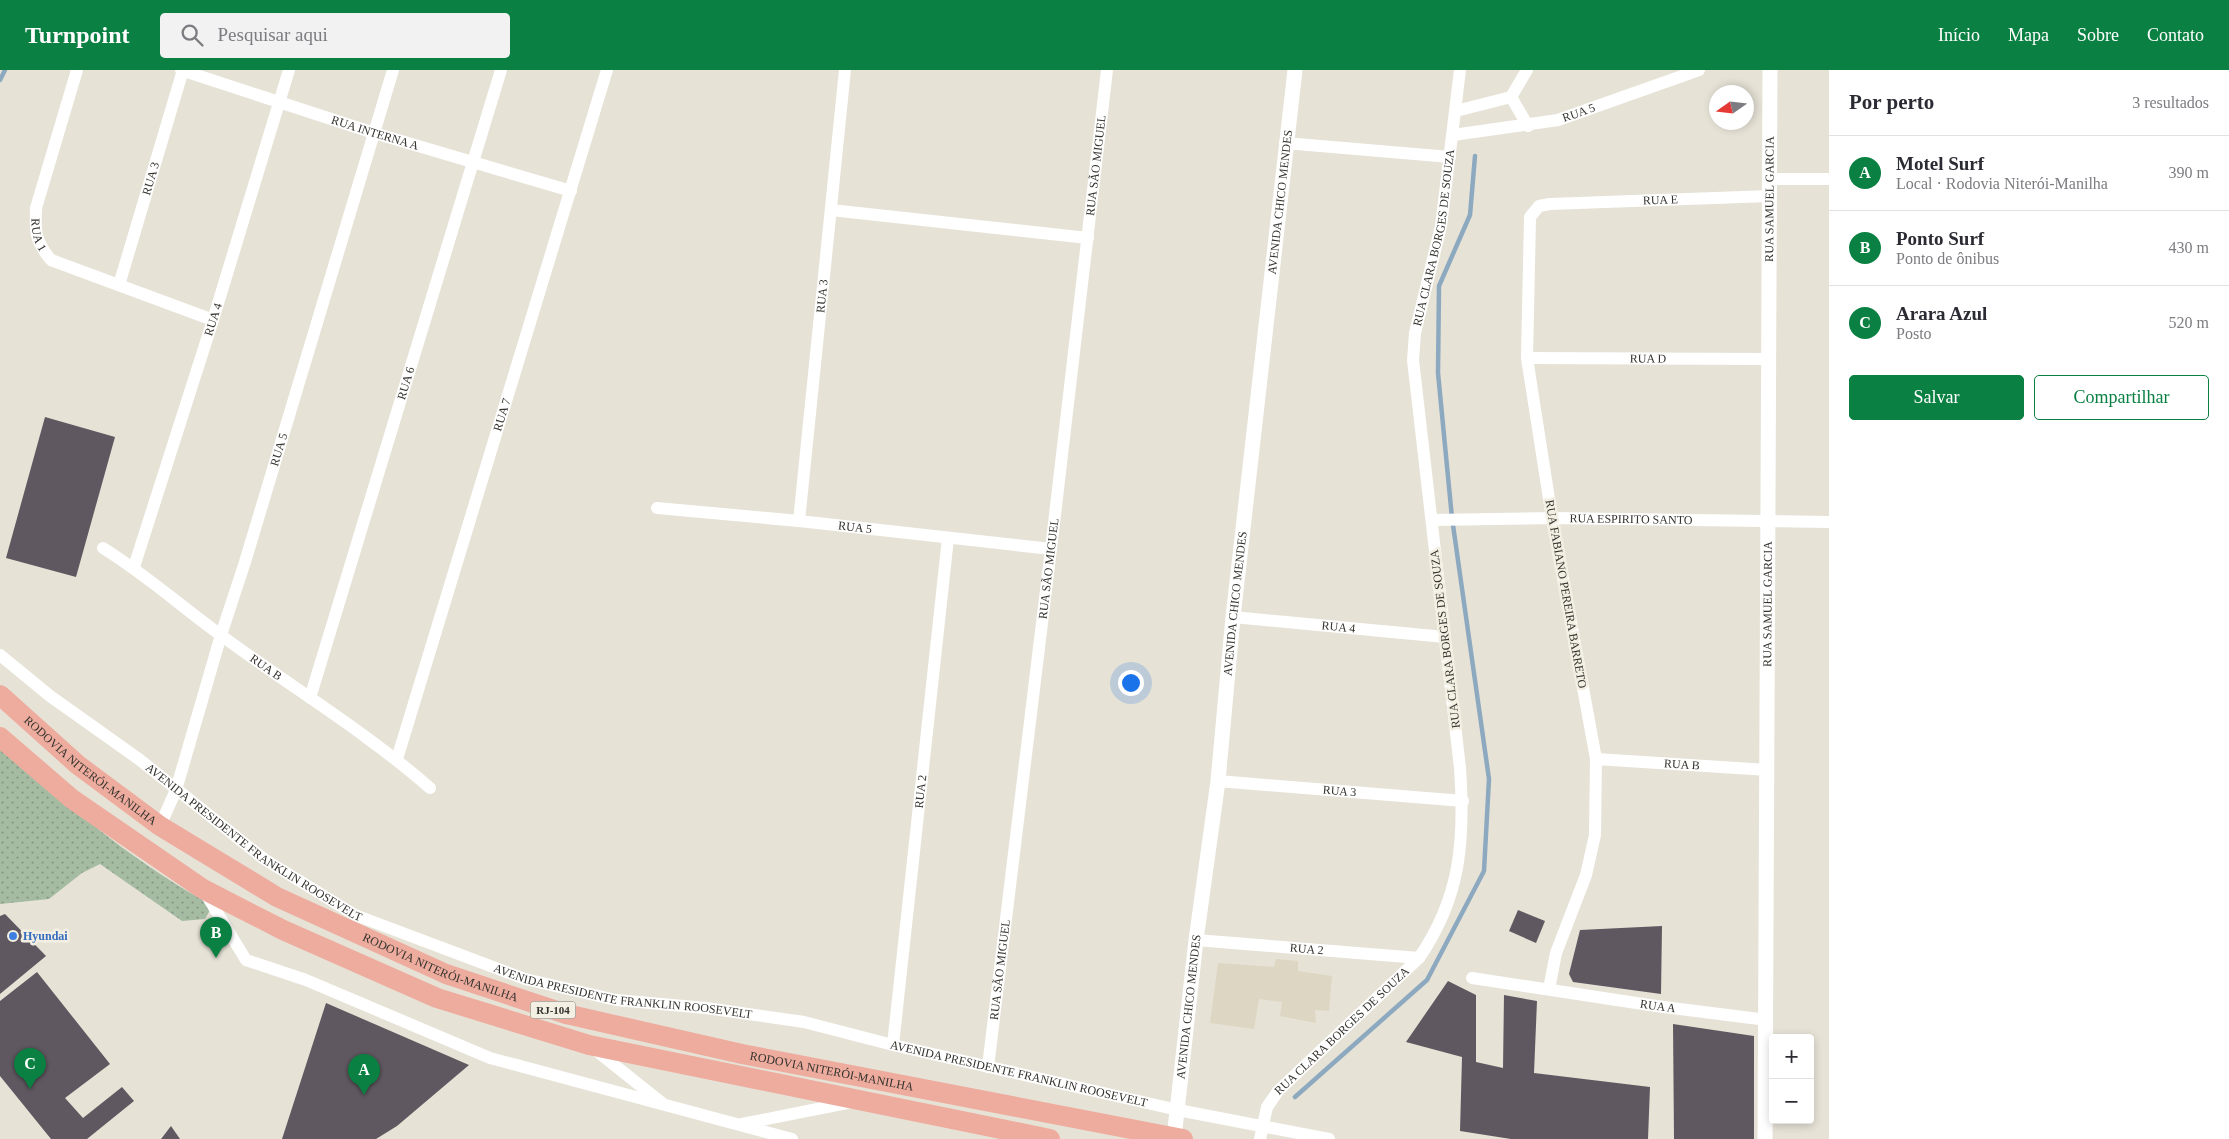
<!DOCTYPE html>
<html lang="pt">
<head>
<meta charset="utf-8">
<style>
  :root { --surface:#fff; --page:#f2f2f3; --text:#2b2b33; --muted:#7c7c81; --line:#e1e1e2; --accent:#0b8043 }
  body { margin:0; font-family:Georgia,serif; background:var(--page); color:var(--text) }
  .controls { position:absolute; right:15px; bottom:15px; display:grid; overflow:hidden; border-radius:5px; box-shadow:0 2px 8px #0003 }
  .controls button { width:45px; height:45px; display:grid; place-items:center; padding:0; border:0; border-bottom:1px solid var(--line); background:var(--surface); color:var(--text); font:25px sans-serif }
  .compass { position:absolute; left:1709px; top:15px; width:45px; height:45px; border-radius:50%; background:var(--surface); box-shadow:0 2px 8px #0003; rotate:256deg }
  .you { position:absolute; left:1130px; top:612px; width:18px; height:18px; margin:-12px; border:4px solid #fff; border-radius:50%; background:#1a73e8; box-shadow:0 0 0 8px #1a73e833 }
  .badge { display:grid; place-items:center; width:32px; height:32px; border-radius:50%; background:var(--accent); color:#fff; font-size:16px; font-weight:700 }
  .pin { position:absolute; translate:-50% -41px; filter:drop-shadow(0 1px 2px #0008) }
  .pin::after { content:''; position:absolute; top:26px; width:18px; height:15px; background:inherit; clip-path:polygon(0 0,100% 0,50% 100%) }
  .list { margin:0; padding:0; list-style:none }
  h2 { display:flex; justify-content:space-between; align-items:center; height:65px; margin:0; padding:0 20px; font-size:21px }
  h2 small { font-size:16px; font-weight:400; color:var(--muted) }
  .list li { display:grid; grid-template-columns:32px 1fr auto; gap:15px; align-items:center; box-sizing:border-box; height:75px; padding:0 20px; border-top:1px solid var(--line) }
  .list b { display:block; font-size:19px; white-space:nowrap }
  .list p { margin:0; font-size:16px; white-space:nowrap; color:var(--muted) }
  .list em { font-size:16px; font-style:normal; color:var(--muted) }
  .actions { display:flex; gap:10px; padding:15px 20px }
  .actions a { flex:1; padding:11px 0; border:1px solid var(--accent); border-radius:5px; text-align:center; font-size:18px; color:var(--accent) }
  .actions .main { background:var(--accent); color:#fff }
  .icon { flex:none; width:28px; height:28px; fill:none; stroke:currentColor; stroke-width:2; stroke-linecap:round; stroke-linejoin:round }
  .map { position:relative; flex:none; width:1829px; height:1069px; overflow:hidden }
  header { display:flex; align-items:center; gap:30px; box-sizing:border-box; height:70px; padding:0 25px; background:var(--accent); color:#fff }
  header strong { font-size:24px }
  nav { display:flex; gap:28px; margin-inline-start:auto; font-size:18px }
  .search { width:350px; height:45px; background:var(--page); display:flex; align-items:center; gap:12px; box-sizing:border-box; padding:0 18px; border-radius:5px; color:var(--muted); font-size:19px }
  main { display:flex }
  aside { flex:1; background:var(--surface) }
  .map>svg:first-child { display:block }
  .built { fill:#ddd6c3 }
  .grass { fill:url(#grass-dots) }
  .lines { fill:none; stroke-linecap:round; stroke-linejoin:round }
  .stream { stroke:#8da9c0; stroke-width:4.5 }
  .building { fill:#605860 }
  .minor { stroke:#fff; stroke-width:12 }
  .tertiary { stroke:#fff; stroke-width:15 }
  .trunk { stroke:#eeac9f; stroke-width:20 }
  .shop-dot { fill:#3f7fe0; stroke:#f3efe3; stroke-width:2 }
  .labels { text-anchor:middle; dominant-baseline:central; stroke-width:5; stroke-linejoin:round; paint-order:stroke }
  .shield { fill:#f3efe3; stroke:#6d6b64; stroke-width:1 }
  .shield-label { font-size:11px; font-weight:bold; fill:#33322d }
  .street-label { font-size:12px; fill:#33322d; stroke:#f3efe3 }
  .shop-label { font-size:12px; font-weight:bold; fill:#366cbe; stroke:#f3efe3; text-anchor:start }
</style>
</head>
<body>
<header>
<strong>Turnpoint</strong>
<div class="search"><svg class="icon" aria-label="search" viewBox="0 0 24 24"><circle cx="10" cy="10" r="6"/><path d="M15 15l6 6"/></svg>Pesquisar aqui</div>
<nav><a>Início</a><a>Mapa</a><a>Sobre</a><a>Contato</a></nav>
</header>
<main>
<div class="map">
<svg width="1829" height="1069" viewBox="0 0 1829 1069">
  <defs>
    <pattern id="grass-dots" width="8" height="8" patternUnits="userSpaceOnUse" patternTransform="scale(1.25)"><rect width="8" height="8" fill="#a5bba2"/><path d="M2 2h.1M6 6h.1" fill="none" stroke="#879984" stroke-width="1.8" stroke-linecap="round"/></pattern>
  </defs>
  <rect width="100%" height="100%" fill="#e6e2d6"/>
  <!-- built -->
  <path class="built" d="M1276 889 1298 891V901L1332 906 1329 941 1315 940 1316 953 1280 946 1282 932 1259 929 1254 959 1210 953 1218 893 1274 897Z"/>
  <!-- grass -->
  <path class="grass" d="M0 679C68 734 135 795 213 835L205 849 182 851 100 794 82 803 49 829 0 834Z"/>
  <g class="lines">
    <!-- stream -->
    <g class="stream">
      <path d="M0 10 5 0"/>
      <path d="M1295 1027 1427 910 1484 801 1489 709 1452 448 1438 303 1439 216 1470 145 1475 86"/>
    </g>
  </g>
  <!-- building -->
  <g class="building">
    <path d="M45 347 115 367 76 507 6 488Z"/>
    <path d="M1518 840 1545 851 1536 873 1509 861Z"/>
    <path d="M5 844 46 886 0 924V846Z"/>
    <path d="M1662 856 1661 924 1573 912 1569 904 1580 860Z"/>
    <path d="M37 902 110 994 65 1028 83 1048 122 1017 134 1031 87 1069H51L0 1006V931Z"/>
    <path d="M1448 911 1476 925V992L1503 998 1504 925 1537 931 1534 1003 1650 1017 1648 1069H1511L1460 1061 1462 987 1406 972Z"/>
    <path d="M326 933 469 995 397 1056 376 1069H282Z"/>
    <path d="M1673 954 1754 966V1069H1674Z"/>
    <path d="M171 1056 180 1069H161Z"/>
  </g>
  <g class="lines">
    <!-- minor -->
    <g class="minor">
      <path id="s1" d="M77 0 36 138C35 162 35 171 51 190L213 250"/>
      <path id="s2" d="M181 0 374 63 571 121"/>
      <path d="M1511 27 1528 56"/>
      <path d="M1456 41 1511 27 1527 0"/>
      <path id="s3" d="M1453 65 1558 50 1699 0"/>
      <path d="M1285 73 1450 87"/>
      <path d="M1770 109H1829"/>
      <path d="M831 140 1088 168"/>
      <path id="s4" d="M119 215 183 0"/>
      <path id="s5" d="M1527 288 1769 289"/>
      <path id="s6" d="M657 438 799 451 1051 479"/>
      <path id="s7" d="M1432 450 1552 448 1829 452"/>
      <path id="s8" d="M799 451 845 0"/>
      <path id="s9" d="M103 478C145 504 182 537 222 566 291 617 365 661 430 718"/>
      <path id="s10" d="M134 497 213 250 289 0"/>
      <path id="s11" d="M1233 547 1445 567"/>
      <path id="s12" d="M0 585 50 626 140 690 264 789 355 845 525 909 616 930 706 938 804 952 893 975 1178 1040 1329 1069"/>
      <path id="s13" d="M310 628 501 0"/>
      <path id="s14" d="M397 689 607 0"/>
      <path id="s15" d="M1596 689 1768 700"/>
      <path id="s16" d="M1218 711 1463 731"/>
      <path id="s17" d="M160 756 176 720 221 565 245 492 393 0"/>
      <path d="M204 821 246 890 306 910 490 988 792 1069"/>
      <path id="s18" d="M1196 870 1419 888"/>
      <path id="s19" d="M1472 908 1656 936 1767 950"/>
      <path id="s20" d="M1549 919 1556 883 1586 805 1595 765 1596 689 1552 448 1527 288 1530 147 1539 136 1550 134 1770 126"/>
      <path id="s21" d="M893 975 948 468"/>
      <path d="M593 978 662 1033"/>
      <path id="s22" d="M988 997 1051 479 1107 0"/>
      <path d="M742 1054 852 1032"/>
      <path id="s23" d="M1260 1069 1267 1037 1278 1021 1419 888C1461 827 1465 770 1460 698L1413 290 1415 263 1441 156 1460 0"/>
    </g>
    <!-- tertiary -->
    <g class="tertiary">
      <path id="s24" d="M1174 1068 1196 870 1218 711 1233 547 1295 0"/>
      <path id="s25" d="M1765 1069 1770 0"/>
    </g>
    <!-- trunk -->
    <g class="trunk">
      <path id="s26" d="M0 625 78 695 160 756 277 827 446 904 566 944 742 984 1183 1069"/>
      <path d="M0 667 72 729 203 819 283 860 437 928 589 975 1050 1069"/>
    </g>
  </g>
  <!-- markers -->
  <circle class="shop-dot" cx="13" cy="866" r="5"/>
  <g class="labels">
    <!-- shield labels -->
    <rect class="shield" x="530.5" y="931.5" width="45" height="17" rx="4"/>
    <g class="shield-label">
      <text x="553" y="940">RJ-104</text>
    </g>
    <!-- street labels -->
    <g class="street-label">
      <text stroke="none"><textPath href="#s3" startOffset="128">RUA 5</textPath></text>
      <text stroke="none"><textPath href="#s2" startOffset="204">RUA INTERNA A</textPath></text>
      <text stroke="none"><textPath href="#s22" startOffset="908">RUA SÃO MIGUEL</textPath></text>
      <text stroke="none"><textPath href="#s4" startOffset="111">RUA 3</textPath></text>
      <text stroke="none"><textPath href="#s20" startOffset="921">RUA E</textPath></text>
      <text stroke="none"><textPath href="#s25" startOffset="940">RUA SAMUEL GARCIA</textPath></text>
      <text stroke="none"><textPath href="#s24" startOffset="942">AVENIDA CHICO MENDES</textPath></text>
      <text stroke="none"><textPath href="#s1" startOffset="171">RUA 1</textPath></text>
      <text stroke="none"><textPath href="#s23" startOffset="980">RUA CLARA BORGES DE SOUZA</textPath></text>
      <text stroke="none"><textPath href="#s8" startOffset="226">RUA 3</textPath></text>
      <text stroke="none"><textPath href="#s10" startOffset="260">RUA 4</textPath></text>
      <text stroke="none"><textPath href="#s5" startOffset="121">RUA D</textPath></text>
      <text stroke="none"><textPath href="#s13" startOffset="329">RUA 6</textPath></text>
      <text stroke="none"><textPath href="#s14" startOffset="360">RUA 7</textPath></text>
      <text stroke="none"><textPath href="#s17" startOffset="395">RUA 5</textPath></text>
      <text stroke="none"><textPath href="#s7" startOffset="199">RUA ESPIRITO SANTO</textPath></text>
      <text stroke="none"><textPath href="#s6" startOffset="199">RUA 5</textPath></text>
      <text stroke="none"><textPath href="#s22" startOffset="502">RUA SÃO MIGUEL</textPath></text>
      <text transform="translate(1566 524) rotate(80)">RUA FABIANO PEREIRA BARRETO</text>
      <text stroke="none"><textPath href="#s24" startOffset="538">AVENIDA CHICO MENDES</textPath></text>
      <text stroke="none"><textPath href="#s25" startOffset="535">RUA SAMUEL GARCIA</textPath></text>
      <text stroke="none"><textPath href="#s11" startOffset="106">RUA 4</textPath></text>
      <text transform="translate(1445 569) rotate(-97)">RUA CLARA BORGES DE SOUZA</text>
      <text stroke="none"><textPath href="#s9" startOffset="202">RUA B</textPath></text>
      <text stroke="none"><textPath href="#s15" startOffset="86">RUA B</textPath></text>
      <text stroke="none"><textPath href="#s26" startOffset="118">RODOVIA NITERÓI-MANILHA</textPath></text>
      <text stroke="none"><textPath href="#s16" startOffset="122">RUA 3</textPath></text>
      <text stroke="none"><textPath href="#s21" startOffset="255">RUA 2</textPath></text>
      <text stroke="none"><textPath href="#s12" startOffset="316">AVENIDA PRESIDENTE FRANKLIN ROOSEVELT</textPath></text>
      <text stroke="none"><textPath href="#s18" startOffset="111">RUA 2</textPath></text>
      <text stroke="none"><textPath href="#s26" startOffset="522">RODOVIA NITERÓI-MANILHA</textPath></text>
      <text stroke="none"><textPath href="#s22" startOffset="98">RUA SÃO MIGUEL</textPath></text>
      <text stroke="none"><textPath href="#s12" startOffset="721">AVENIDA PRESIDENTE FRANKLIN ROOSEVELT</textPath></text>
      <text stroke="none"><textPath href="#s24" startOffset="132">AVENIDA CHICO MENDES</textPath></text>
      <text stroke="none"><textPath href="#s19" startOffset="188">RUA A</textPath></text>
      <text stroke="none"><textPath href="#s23" startOffset="140">RUA CLARA BORGES DE SOUZA</textPath></text>
      <text stroke="none"><textPath href="#s26" startOffset="928">RODOVIA NITERÓI-MANILHA</textPath></text>
      <text stroke="none"><textPath href="#s12" startOffset="1126">AVENIDA PRESIDENTE FRANKLIN ROOSEVELT</textPath></text>
    </g>
    <!-- shop labels -->
    <g class="shop-label">
      <text x="23" y="866">Hyundai</text>
    </g>
  </g>
</svg>
<div class="controls">
<button>+</button>
<button>−</button>
</div>
<svg class="compass" viewBox="-18 -18 36 36"><path d="M0-13l5 13h-10z" fill="#e53935"/><path d="M0 13l5-13h-10z" fill="#7c7c81"/></svg>
<div class="you"></div>
<div class="pin badge" style="left:364px;top:1025px">A</div>
<div class="pin badge" style="left:216px;top:888px">B</div>
<div class="pin badge" style="left:30px;top:1019px">C</div>
</div>
<aside>
<h2>Por perto<small>3 resultados</small></h2>
<ul class="list">
<li><span class="badge">A</span><div><b>Motel Surf</b><p>Local · Rodovia Niterói-Manilha</p></div><em>390 m</em></li>
<li><span class="badge">B</span><div><b>Ponto Surf</b><p>Ponto de ônibus</p></div><em>430 m</em></li>
<li><span class="badge">C</span><div><b>Arara Azul</b><p>Posto</p></div><em>520 m</em></li>
</ul>
<div class="actions"><a class="main">Salvar</a><a>Compartilhar</a></div>
</aside>
</main>
</body>
</html>
